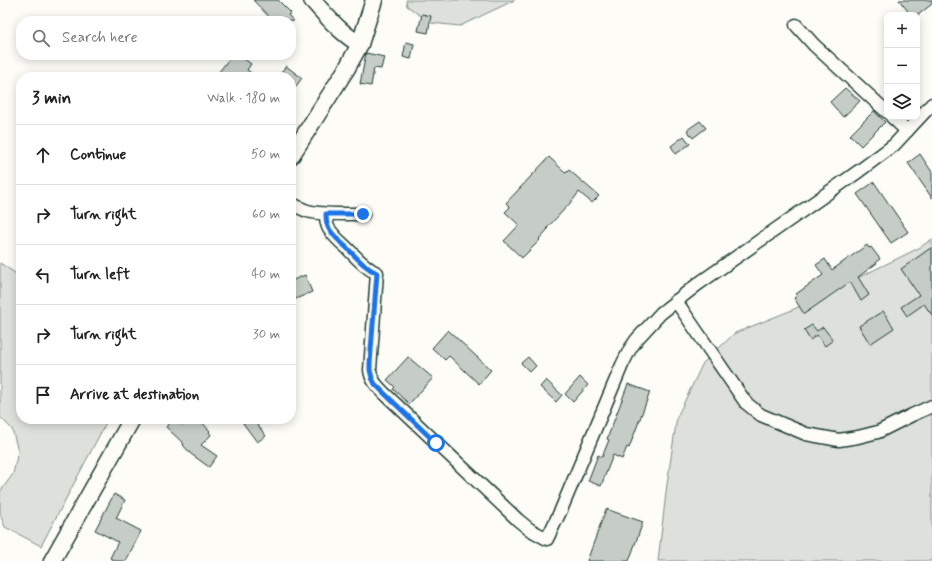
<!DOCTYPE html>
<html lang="en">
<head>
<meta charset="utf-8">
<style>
  :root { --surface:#fff; --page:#f2f2f2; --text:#222; --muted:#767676; --line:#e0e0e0 }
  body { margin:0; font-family:Mynerve,sans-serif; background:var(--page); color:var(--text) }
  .controls { position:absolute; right:12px; top:12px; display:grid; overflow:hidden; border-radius:8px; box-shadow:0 2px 10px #0003 }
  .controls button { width:36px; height:36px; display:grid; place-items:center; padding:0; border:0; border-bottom:1px solid var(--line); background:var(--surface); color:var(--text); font:20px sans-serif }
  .stop { position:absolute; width:12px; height:12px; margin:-9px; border:3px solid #1a73e8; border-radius:50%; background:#fff }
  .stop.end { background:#1a73e8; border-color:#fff; box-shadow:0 1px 4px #0008 }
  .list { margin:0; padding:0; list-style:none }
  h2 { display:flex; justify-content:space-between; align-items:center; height:52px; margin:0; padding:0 16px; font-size:17px }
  h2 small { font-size:13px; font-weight:400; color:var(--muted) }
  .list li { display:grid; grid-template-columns:26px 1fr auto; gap:12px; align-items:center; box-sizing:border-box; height:60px; padding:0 16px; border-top:1px solid var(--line) }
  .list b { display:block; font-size:15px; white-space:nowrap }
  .list em { font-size:13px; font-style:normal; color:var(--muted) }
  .icon { flex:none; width:22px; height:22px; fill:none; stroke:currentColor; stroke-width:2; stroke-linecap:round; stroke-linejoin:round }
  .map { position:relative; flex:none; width:932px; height:561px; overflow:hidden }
  .search { position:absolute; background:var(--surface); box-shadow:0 2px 10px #0003; left:16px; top:16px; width:280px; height:44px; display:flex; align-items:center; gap:10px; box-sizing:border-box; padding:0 14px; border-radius:16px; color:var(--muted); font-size:15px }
  .panel { position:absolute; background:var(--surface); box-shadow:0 2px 10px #0003; left:16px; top:72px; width:280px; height:352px; border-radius:16px }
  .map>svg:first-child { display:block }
  .green { fill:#dde0db; stroke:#7e8e88 }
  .building { fill:#c6cdc7; stroke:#1f3d34 }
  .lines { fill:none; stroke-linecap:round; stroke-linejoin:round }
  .minor-casing { stroke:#1f3d34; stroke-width:15 }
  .tertiary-casing { stroke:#1f3d34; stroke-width:19 }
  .minor { stroke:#fdfcf7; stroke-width:12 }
  .tertiary { stroke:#fdfcf7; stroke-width:16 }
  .route { stroke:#1a73e8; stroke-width:5 }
</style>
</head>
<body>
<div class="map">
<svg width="932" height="561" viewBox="0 0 932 561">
  <rect width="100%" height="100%" fill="#fdfcf7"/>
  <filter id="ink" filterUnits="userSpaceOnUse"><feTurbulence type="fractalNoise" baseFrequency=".025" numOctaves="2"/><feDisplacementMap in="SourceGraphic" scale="8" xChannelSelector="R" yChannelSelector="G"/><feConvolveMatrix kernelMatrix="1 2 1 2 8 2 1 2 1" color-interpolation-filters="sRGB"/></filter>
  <g filter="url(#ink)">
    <!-- green -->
    <g class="green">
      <path d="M406 0H515L460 26 431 23 407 6Z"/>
      <path d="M932 239V561H658L667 484 677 417 703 363 735 333 792 310 919 248Z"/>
      <path d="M0 263 21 277V419H108L41 546 5 527 0 514V492L13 474 18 451 12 429 0 417Z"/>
    </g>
    <!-- building -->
    <g class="building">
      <path d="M253 0H278L291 13 288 15 294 21H273Z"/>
      <path d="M899 0H932V4L918 15H911Z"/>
      <path d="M422 14 431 16 428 33 418 31Z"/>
      <path d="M406 42 414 44 411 59 403 57Z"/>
      <path d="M366 53 384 57 381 69 374 68 371 86 360 84Z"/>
      <path d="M232 55H239L251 64 247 70 257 77H215Z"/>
      <path d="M286 66 302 78 291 93V77H278Z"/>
      <path d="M845 88 860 101 843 117 830 102Z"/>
      <path d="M874 111 876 112V113L885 122 861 146 850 135Z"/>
      <path d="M700 121 706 128 693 138 687 130Z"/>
      <path d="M684 136 690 144 676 154 671 146Z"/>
      <path d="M920 154 932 172V198L908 163Z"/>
      <path d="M549 157 566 173 569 170 599 196 592 203 579 192 573 200 547 228 548 229 539 239 540 240 522 258 504 241 519 225 505 212 510 207 506 203Z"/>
      <path d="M874 182 908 232 891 243 857 194Z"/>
      <path d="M867 245 869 248 871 247 880 259 876 262 877 263 858 277 869 295 861 301 850 282 804 314 794 298 797 296 796 294 823 275 816 265 825 259 832 270Z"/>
      <path d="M932 247V315L924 304 907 316 901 307 919 295 901 269Z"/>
      <path d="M305 275 312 292 291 301V281Z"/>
      <path d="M883 311 894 328 870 344 859 326Z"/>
      <path d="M812 325 817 331 823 327 833 340 825 346 817 335 810 340 804 330Z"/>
      <path d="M448 330 491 370 479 384 449 356 445 360 432 348Z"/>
      <path d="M408 357 433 378 409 404 393 389 395 387 387 380Z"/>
      <path d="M528 357 536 366 530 372 521 363Z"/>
      <path d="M580 377 588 385 573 402 565 394Z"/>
      <path d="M546 380 562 395 556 402 540 387Z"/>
      <path d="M628 384 650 392 629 448 627 447 622 459 613 455 601 486 588 481 598 455 602 457 609 440 607 439Z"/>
      <path d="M173 419H176L183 425 188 419H199L210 431 209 432 211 435 201 445 217 456 209 467 191 454 183 445 184 444 166 427Z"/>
      <path d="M240 419H252L255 424 256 423 266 436 257 442Z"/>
      <path d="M114 494 125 500 116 518 141 531 126 561H116L110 558 118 542 95 530Z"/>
      <path d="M606 509 643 522 629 561H587Z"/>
    </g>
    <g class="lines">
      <defs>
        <g id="minor">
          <path d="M796 25 814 45 887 112"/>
          <path d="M892 117 907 131"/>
          <path d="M291 203C298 207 304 211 312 212 328 215 347 214 363 214"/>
          <path d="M326 214C326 219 326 224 329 229 334 236 340 242 346 247 356 257 365 268 377 273L370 370C371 380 377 386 384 393L518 520 529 529 547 539 561 510 622 365 630 349 637 339 661 313 698 284 859 171 894 145 932 104"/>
          <path d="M676 301 746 403 761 415 806 434 839 440 858 437 878 432 912 415 932 406"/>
        </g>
        <g id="tertiary">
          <path d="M312 0C326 15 341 34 360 44"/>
          <path d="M291 156 347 68 360 44 374 0"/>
          <path d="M52 561 132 419"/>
        </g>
      </defs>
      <!-- minor casing -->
      <use href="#minor" class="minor-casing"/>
      <!-- tertiary casing -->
      <use href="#tertiary" class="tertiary-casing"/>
      <!-- minor -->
      <use href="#minor" class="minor"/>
      <!-- tertiary -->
      <use href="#tertiary" class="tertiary"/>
    </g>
  </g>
  <g class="lines" filter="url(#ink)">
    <!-- route -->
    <path class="route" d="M363 214H326C326 219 326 224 329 229 334 236 340 242 346 247 356 257 365 268 377 273L370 363V370L372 378 375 384 384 393 436 443"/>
  </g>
</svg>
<div class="controls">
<button>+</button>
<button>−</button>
<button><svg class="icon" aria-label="layers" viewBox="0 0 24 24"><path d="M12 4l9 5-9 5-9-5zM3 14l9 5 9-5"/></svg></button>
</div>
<div class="stop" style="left:436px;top:443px"></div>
<div class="stop end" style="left:363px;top:214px"></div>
<div class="search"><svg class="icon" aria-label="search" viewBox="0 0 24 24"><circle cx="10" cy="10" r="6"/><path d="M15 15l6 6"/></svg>Search here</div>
<section class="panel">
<h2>3 min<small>Walk · 180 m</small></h2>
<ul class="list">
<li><svg class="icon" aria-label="ahead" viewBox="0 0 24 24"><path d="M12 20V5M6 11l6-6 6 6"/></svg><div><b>Continue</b></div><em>50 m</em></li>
<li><svg class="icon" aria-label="right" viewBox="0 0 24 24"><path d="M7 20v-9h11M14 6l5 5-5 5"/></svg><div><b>Turn right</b></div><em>60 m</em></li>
<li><svg class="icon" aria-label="left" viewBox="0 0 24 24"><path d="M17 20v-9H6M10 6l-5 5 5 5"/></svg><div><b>Turn left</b></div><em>40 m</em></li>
<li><svg class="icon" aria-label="right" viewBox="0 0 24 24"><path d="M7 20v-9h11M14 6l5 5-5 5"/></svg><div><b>Turn right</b></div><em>30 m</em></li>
<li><svg class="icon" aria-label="arrive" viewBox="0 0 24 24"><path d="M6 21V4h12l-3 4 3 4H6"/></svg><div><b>Arrive at destination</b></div></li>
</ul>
</section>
</div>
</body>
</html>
